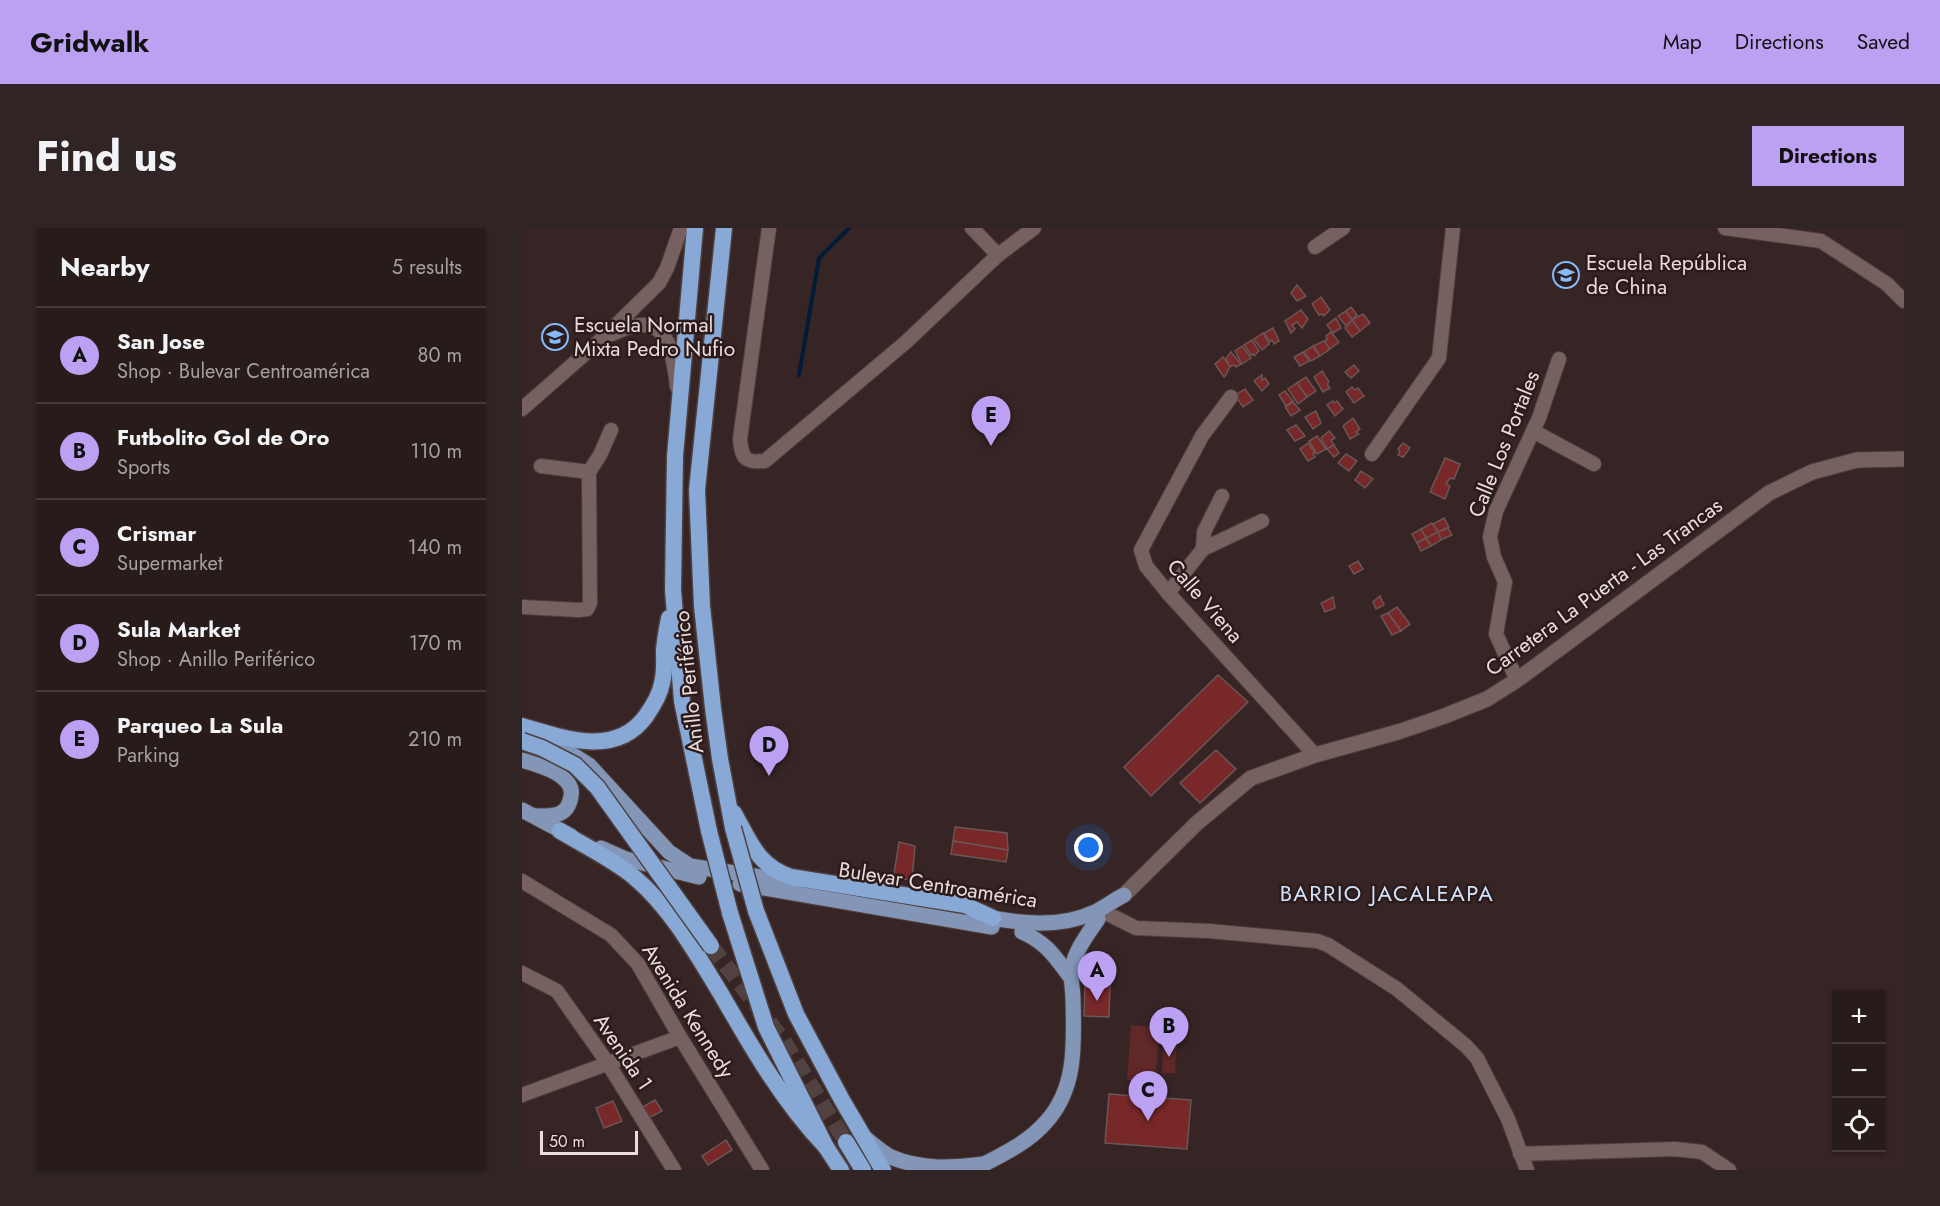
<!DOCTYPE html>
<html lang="en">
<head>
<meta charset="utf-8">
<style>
  :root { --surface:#281c1b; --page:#302524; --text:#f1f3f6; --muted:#a5a1a3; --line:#443a3a; --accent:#bca0f2 }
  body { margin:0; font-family:Jost,sans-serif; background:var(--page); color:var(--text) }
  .controls { position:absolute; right:18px; bottom:18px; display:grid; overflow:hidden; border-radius:0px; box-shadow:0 2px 4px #0004 }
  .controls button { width:54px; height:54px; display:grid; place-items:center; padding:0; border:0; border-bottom:2px solid var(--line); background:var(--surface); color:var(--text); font:30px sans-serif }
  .scale { position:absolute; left:18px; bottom:15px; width:98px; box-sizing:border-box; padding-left:6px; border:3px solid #e9dddc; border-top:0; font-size:16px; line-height:21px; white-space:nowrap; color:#e9dddc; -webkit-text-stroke:4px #2c1b1a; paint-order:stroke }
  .you { position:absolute; left:567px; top:620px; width:21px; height:21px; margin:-15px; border:4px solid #fff; border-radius:50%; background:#1a73e8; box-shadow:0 0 0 9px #1a73e833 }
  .badge { display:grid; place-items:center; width:39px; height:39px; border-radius:50%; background:var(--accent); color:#111; font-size:20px; font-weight:700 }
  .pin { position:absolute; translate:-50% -50px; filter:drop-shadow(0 2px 3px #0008) }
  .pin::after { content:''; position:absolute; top:32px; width:21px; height:18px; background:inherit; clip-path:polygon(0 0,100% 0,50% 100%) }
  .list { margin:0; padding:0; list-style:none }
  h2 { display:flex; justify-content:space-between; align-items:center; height:78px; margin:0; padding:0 24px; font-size:26px }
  h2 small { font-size:20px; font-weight:400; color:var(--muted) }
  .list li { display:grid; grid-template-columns:39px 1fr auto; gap:18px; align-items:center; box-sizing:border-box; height:96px; padding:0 24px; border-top:2px solid var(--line) }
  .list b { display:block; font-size:22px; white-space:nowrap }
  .list p { margin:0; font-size:20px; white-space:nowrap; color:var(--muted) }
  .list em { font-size:20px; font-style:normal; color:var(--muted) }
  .icon { flex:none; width:33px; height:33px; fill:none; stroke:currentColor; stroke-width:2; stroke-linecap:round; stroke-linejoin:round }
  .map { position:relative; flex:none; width:1382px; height:942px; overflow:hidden; border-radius:0px }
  header { display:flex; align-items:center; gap:36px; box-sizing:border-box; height:84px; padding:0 30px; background:var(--accent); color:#111 }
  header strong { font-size:28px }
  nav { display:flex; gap:33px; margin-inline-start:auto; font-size:21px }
  .intro { display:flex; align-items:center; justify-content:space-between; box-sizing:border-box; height:144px; padding:0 36px }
  h1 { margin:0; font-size:42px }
  .button { padding:15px 27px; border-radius:0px; background:var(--accent); color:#111; font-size:21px; font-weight:700 }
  main { display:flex; gap:36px; padding:0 36px }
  aside { flex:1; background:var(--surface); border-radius:0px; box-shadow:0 2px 4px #0004 }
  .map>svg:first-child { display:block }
  .green { fill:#612828 }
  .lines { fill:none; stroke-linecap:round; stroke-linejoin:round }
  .stream { stroke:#011b39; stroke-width:4 }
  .building { fill:#792829; stroke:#6a5655; stroke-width:1.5 }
  .trunk-tunnel { stroke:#514140; stroke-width:16; stroke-dasharray:16 8; stroke-linecap:butt }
  .minor-casing { stroke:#4e403f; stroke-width:16 }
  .tertiary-casing { stroke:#4e403f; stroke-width:17 }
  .primary-casing { stroke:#4e403f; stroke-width:17 }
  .trunk-casing { stroke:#4e403f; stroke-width:19 }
  .minor { stroke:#766160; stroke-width:14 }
  .tertiary { stroke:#766160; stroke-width:15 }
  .primary { stroke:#8396b8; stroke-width:15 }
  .trunk { stroke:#88a8d5; stroke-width:16 }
  .trunk-bridge-casing { stroke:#4e403f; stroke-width:19; stroke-linecap:butt }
  .trunk-bridge { stroke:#88a8d5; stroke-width:16 }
  .labels { text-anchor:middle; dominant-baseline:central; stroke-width:5; stroke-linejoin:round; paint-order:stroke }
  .poi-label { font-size:21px; fill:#e9dddc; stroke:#2c1b1a; text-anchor:start }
  .street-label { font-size:21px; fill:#e9dddc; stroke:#2c1b1a }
  .neighbourhood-label { font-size:22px; letter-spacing:1.5px; fill:#d0e3fc; stroke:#2c1b1a }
</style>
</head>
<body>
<header>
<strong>Gridwalk</strong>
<nav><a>Map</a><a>Directions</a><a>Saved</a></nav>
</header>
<div class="intro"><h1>Find us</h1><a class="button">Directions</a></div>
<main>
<aside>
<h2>Nearby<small>5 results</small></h2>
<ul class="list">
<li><span class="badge">A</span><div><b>San Jose</b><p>Shop · Bulevar Centroamérica</p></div><em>80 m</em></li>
<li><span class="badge">B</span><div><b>Futbolito Gol de Oro</b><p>Sports</p></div><em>110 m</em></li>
<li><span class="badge">C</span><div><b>Crismar</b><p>Supermarket</p></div><em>140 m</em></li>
<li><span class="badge">D</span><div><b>Sula Market</b><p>Shop · Anillo Periférico</p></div><em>170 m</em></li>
<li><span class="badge">E</span><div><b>Parqueo La Sula</b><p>Parking</p></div><em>210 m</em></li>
</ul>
</aside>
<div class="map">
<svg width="1382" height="942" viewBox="0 0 1382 942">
  <rect width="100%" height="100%" fill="#362524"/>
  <!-- green -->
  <g class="green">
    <path d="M609 797 638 800 633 854 605 852Z"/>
    <path d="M655 812 653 845H640L641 814Z"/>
  </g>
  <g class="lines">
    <!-- stream -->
    <path class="stream" d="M277 147 297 30 327 0"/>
  </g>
  <!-- building -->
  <g class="building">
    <path d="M775 57 784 68 775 73 769 65Z"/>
    <path d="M799 69 808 82 802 88 800 86 797 87 790 76Z"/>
    <path d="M829 79 835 87 830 92 824 83Z"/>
    <path d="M779 82 786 91 780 100 775 94 770 97 773 101 769 105 763 93Z"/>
    <path d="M824 83 830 92 824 98 816 88Z"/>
    <path d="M841 86 848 95 838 103 830 92Z"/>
    <path d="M814 90 819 100 811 105 805 97Z"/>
    <path d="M830 92 838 103 830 109 823 100Z"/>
    <path d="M751 100 757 113 752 116 750 112 748 114 742 105Z"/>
    <path d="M809 104 817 114 808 121 802 113 805 112 804 108Z"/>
    <path d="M741 105 747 116 740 122 732 111Z"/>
    <path d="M730 112 737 123 732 128 731 126 729 127 722 117Z"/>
    <path d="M802 113 808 121 798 128 791 118Z"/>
    <path d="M720 118 729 130 720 136 713 123Z"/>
    <path d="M791 118 798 128 789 133 782 124Z"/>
    <path d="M709 124 719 136 714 139 712 137 708 139 704 130Z"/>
    <path d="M781 124 787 133 778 138 772 129Z"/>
    <path d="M701 129 708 138 704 147 702 149 693 136Z"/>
    <path d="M832 137 837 143 829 150 823 144Z"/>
    <path d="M800 143 807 154 805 156 808 160 801 164 792 149Z"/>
    <path d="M740 147V152L743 150 747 156 740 163 732 153Z"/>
    <path d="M784 149 794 163 785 169 775 155Z"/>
    <path d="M775 155 785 169 776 176 766 161Z"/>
    <path d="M830 159 833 162 836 160 842 168 832 175 824 164Z"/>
    <path d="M723 161 731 172 721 179 713 167Z"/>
    <path d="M763 163 771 173 764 178 757 167Z"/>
    <path d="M811 173 812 175 815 173 821 181 813 188 805 177Z"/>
    <path d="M771 174 778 182 769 188 763 179Z"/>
    <path d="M794 183 799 195 791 201 783 189Z"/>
    <path d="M831 190 838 201 834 204 837 206 828 211 821 198Z"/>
    <path d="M774 197 783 208 773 213 765 202Z"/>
    <path d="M807 203 813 210 809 212 812 217 805 221 799 210Z"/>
    <path d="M795 208 804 221 795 226 787 213Z"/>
    <path d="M786 215 793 225 791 226 793 229 786 233 778 221Z"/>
    <path d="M881 215 888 220 881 229 876 227 878 224 876 221Z"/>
    <path d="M812 217 817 225 812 229 805 221Z"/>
    <path d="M824 226 835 233 827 243 816 235Z"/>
    <path d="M923 230 938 236 932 251 928 250 924 256 928 258 923 271 908 264Z"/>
    <path d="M839 243 851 251 843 260 833 252Z"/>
    <path d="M922 290 927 299 916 304 911 296Z"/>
    <path d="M910 295 916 304 904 310 899 301Z"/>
    <path d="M926 300 930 307 919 312 916 304Z"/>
    <path d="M899 301 904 310 895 315 890 306Z"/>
    <path d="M916 304 919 312 909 318 904 310Z"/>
    <path d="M904 310 909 318 899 323 895 315Z"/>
    <path d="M836 333 841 341 832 346 827 338Z"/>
    <path d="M858 368 862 377 854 381 851 374Z"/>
    <path d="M811 369 813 380 803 384 799 375Z"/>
    <path d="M875 379 888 396 879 403 866 385Z"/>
    <path d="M866 385 879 403 870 407 859 388Z"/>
    <path d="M696 447 726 474 629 568 602 539Z"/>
    <path d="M694 522 714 541 678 575 658 555Z"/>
    <path d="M433 599 485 605 486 622 431 613Z"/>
    <path d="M431 613 486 622 484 634 429 626Z"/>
    <path d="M377 614 393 618 390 651 371 652Z"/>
    <path d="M563 756 588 757 587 789 562 788Z"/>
    <path d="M587 866 669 872 665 921 583 915Z"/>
    <path d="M133 872 140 883 123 892 117 881Z"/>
    <path d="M91 873 100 893 82 900 74 880Z"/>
    <path d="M204 912 210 922 186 937 180 928Z"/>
  </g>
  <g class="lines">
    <!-- trunk-tunnel -->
    <path class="trunk-tunnel" d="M189 718 261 812 324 914"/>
    <defs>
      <g id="minor">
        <path d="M247 0 218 211C220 230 222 235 243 233L384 114 476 27 512 0"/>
        <path d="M450 0 476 27"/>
        <path d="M1203 0 1299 13 1365 56 1382 73"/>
        <path d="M793 19 821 0"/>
        <path d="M90 106C97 103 105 99 112 98 149 90 152 134 155 159"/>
        <path d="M709 169 680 208 619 322 624 338 646 365 793 527"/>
        <path d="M0 181 82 109 137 55 145 40 159 0"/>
        <path d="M1011 203 1072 236"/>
        <path d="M850 226 917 130 931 0"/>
        <path d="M19 238 67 244"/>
        <path d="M681 321 682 304 700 268"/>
        <path d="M646 365 681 321 740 293"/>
        <path d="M0 379 57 382 65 381 68 375 67 244 78 227 89 202"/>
        <path d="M995 452 974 406 983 354 972 329 968 309 974 283 1017 190 1037 131"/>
        <path d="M0 653 89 707 116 736 158 809 240 942"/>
        <path d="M584 685 614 700 687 703 795 713 806 717 875 761 944 818 955 830 986 891 1005 942"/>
        <path d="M0 745 35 763 85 834 152 942"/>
        <path d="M0 867 158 809"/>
        <path d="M998 926 1153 921 1180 924 1207 942"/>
      </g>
      <path id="tertiary" d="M602 667 675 595 729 550 793 527 876 504 920 489 965 471 995 452 1247 265 1290 244 1335 232 1382 231"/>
      <g id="primary">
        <path d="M15 508 37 518 67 537 147 624 168 638 272 654"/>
        <path d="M0 532C15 537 36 542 46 555 49 559 50 563 49 568 46 589 31 588 14 588"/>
        <path d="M0 582 49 608"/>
        <path d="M79 620 104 631 177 649"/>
        <path d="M218 656 470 699"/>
        <path d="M458 688C496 695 537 701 573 684 583 679 592 672 602 667"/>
        <path d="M500 704C525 715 533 729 549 750"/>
        <path d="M342 909C351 916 359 924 369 929 399 942 430 940 462 936"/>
        <path d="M451 942C477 928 505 916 524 894 555 860 552 815 551 772 551 761 548 750 550 740 553 722 566 706 576 691"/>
      </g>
      <g id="trunk">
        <path d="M173 0 153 228 151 362 160 473 187 603"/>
        <path d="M202 0 175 262 180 378 191 480 198 531 211 600"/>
        <path d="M0 498C41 510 94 530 124 488 131 478 138 467 140 455 143 444 142 433 142 422 143 411 145 400 147 390"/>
        <path d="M212 585C228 614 236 638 269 649L443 677 471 690"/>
        <path d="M38 603C61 617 92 632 112 649 149 680 174 725 199 766 230 820 261 874 304 919"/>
        <path d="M234 683 274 786 320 872 361 942"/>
        <path d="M208 685 244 799 304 919 319 942"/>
        <path d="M324 914 341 942"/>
      </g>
    </defs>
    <!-- minor casing -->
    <use href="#minor" class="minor-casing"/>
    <!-- tertiary casing -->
    <use href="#tertiary" class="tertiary-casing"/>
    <!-- primary casing -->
    <use href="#primary" class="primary-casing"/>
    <!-- trunk casing -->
    <use href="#trunk" class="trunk-casing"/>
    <!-- minor -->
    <use href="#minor" class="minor"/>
    <!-- tertiary -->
    <use href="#tertiary" class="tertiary"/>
    <!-- primary -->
    <use href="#primary" class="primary"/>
    <!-- trunk -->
    <use href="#trunk" class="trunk"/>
    <defs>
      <g id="trunk-bridge">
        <path d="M0 513 20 520 53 537 75 559 189 718"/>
        <path d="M211 600 234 683"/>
        <path d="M187 603 208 685"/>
      </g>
    </defs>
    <!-- trunk-bridge casing -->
    <use href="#trunk-bridge" class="trunk-bridge-casing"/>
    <!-- trunk-bridge -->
    <use href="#trunk-bridge" class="trunk-bridge"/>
  </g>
  <!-- icons -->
  <defs>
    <symbol id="school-ring" viewBox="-11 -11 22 22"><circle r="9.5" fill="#2c1b1a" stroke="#86bbfb" stroke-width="1.5"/><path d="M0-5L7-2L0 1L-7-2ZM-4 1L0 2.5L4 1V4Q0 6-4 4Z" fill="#86bbfb"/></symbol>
  </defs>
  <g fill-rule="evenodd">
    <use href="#school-ring" x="1029" y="32" width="30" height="30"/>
    <use href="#school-ring" x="18" y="94" width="30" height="30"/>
  </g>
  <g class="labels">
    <!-- poi labels -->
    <g class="poi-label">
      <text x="1064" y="35">Escuela República<tspan x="1064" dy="24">de China</tspan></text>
      <text x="52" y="97">Escuela Normal<tspan x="52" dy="24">Mixta Pedro Nufio</tspan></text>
    </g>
    <!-- street labels -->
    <g class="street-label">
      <text transform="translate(982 216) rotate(-68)">Calle Los Portales</text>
      <text transform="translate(1082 359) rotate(-36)">Carretera La Puerta - Las Trancas</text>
      <text transform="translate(683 373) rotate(49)">Calle Viena</text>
      <text transform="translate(167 454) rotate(-96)">Anillo Periférico</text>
      <text transform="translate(416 657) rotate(9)">Bulevar Centroamérica</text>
      <text transform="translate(166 783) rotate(58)">Avenida Kennedy</text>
      <text transform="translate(101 824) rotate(56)">Avenida 1</text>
    </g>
    <!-- neighbourhood labels -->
    <g class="neighbourhood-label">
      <text x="865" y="665">BARRIO JACALEAPA</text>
    </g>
  </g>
</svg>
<div class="controls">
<button>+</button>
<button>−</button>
<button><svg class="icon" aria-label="locate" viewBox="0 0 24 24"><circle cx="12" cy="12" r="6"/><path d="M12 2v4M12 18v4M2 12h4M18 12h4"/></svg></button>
</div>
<div class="scale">50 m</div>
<div class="you"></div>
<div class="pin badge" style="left:575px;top:773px">A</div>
<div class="pin badge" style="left:647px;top:829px">B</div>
<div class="pin badge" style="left:626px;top:893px">C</div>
<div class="pin badge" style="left:247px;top:548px">D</div>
<div class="pin badge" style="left:469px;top:218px">E</div>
</div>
</main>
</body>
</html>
